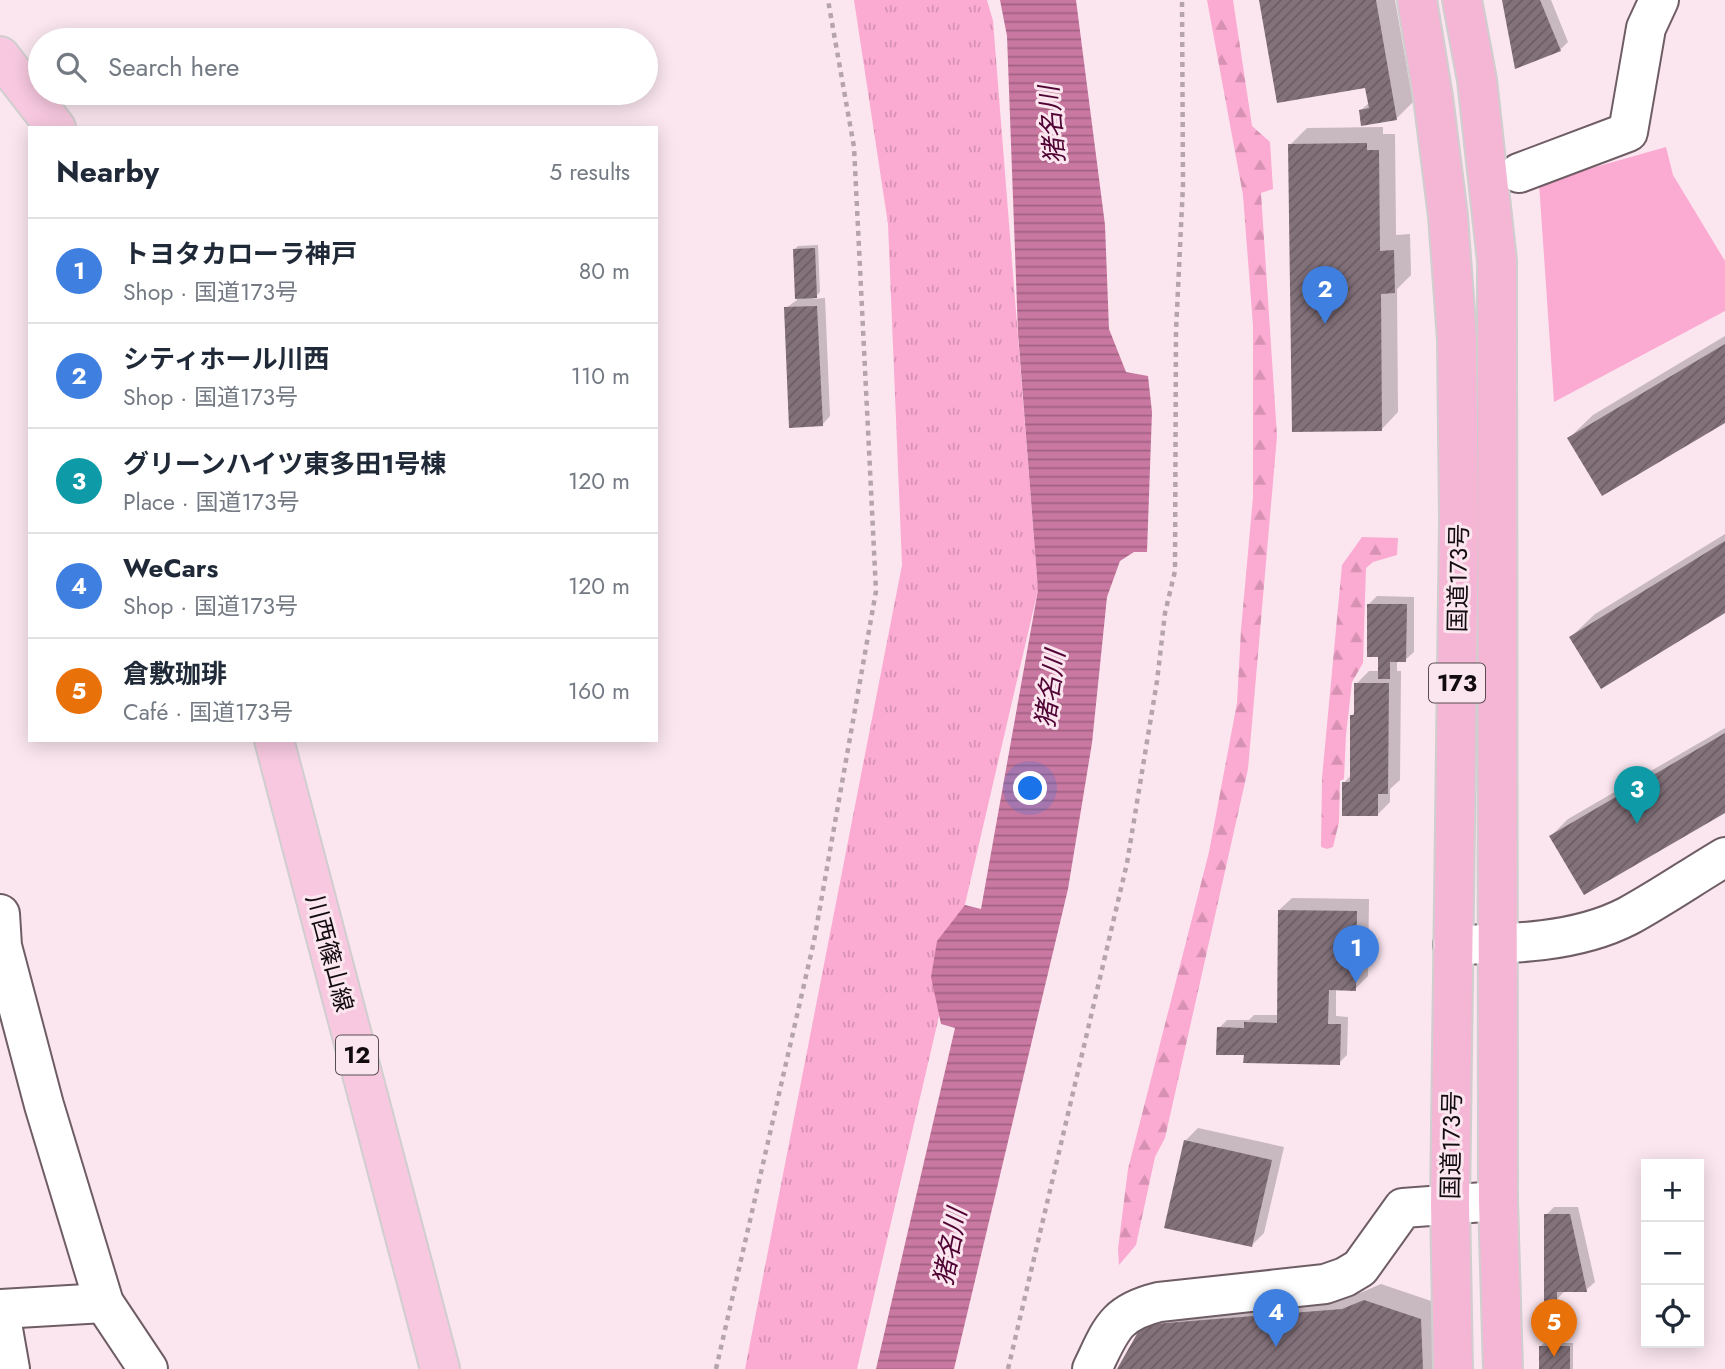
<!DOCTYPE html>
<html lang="en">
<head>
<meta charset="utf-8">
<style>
  :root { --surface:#fff; --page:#f2f2f3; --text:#1f2937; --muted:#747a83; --line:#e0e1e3; --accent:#d93025 }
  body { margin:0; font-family:Jost,"Noto Sans JP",sans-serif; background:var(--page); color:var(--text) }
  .controls { position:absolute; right:21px; bottom:21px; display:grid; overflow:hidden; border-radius:0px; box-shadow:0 4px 18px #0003 }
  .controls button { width:63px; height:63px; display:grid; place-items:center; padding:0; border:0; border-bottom:2px solid var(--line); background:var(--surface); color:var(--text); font:35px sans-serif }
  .you { position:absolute; left:1031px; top:789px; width:24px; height:24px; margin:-18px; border:5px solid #fff; border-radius:50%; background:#1a73e8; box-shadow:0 0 0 10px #1a73e833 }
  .badge { display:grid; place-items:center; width:46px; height:46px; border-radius:50%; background:var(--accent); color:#fff; font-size:23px; font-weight:700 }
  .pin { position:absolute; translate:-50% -58px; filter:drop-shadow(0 2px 4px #0008) }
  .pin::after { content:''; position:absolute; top:37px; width:24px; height:21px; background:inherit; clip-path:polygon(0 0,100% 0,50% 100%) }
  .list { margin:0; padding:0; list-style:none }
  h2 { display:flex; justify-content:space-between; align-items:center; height:91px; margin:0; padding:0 28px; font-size:30px }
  h2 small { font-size:23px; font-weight:400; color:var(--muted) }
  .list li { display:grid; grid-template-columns:46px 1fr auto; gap:21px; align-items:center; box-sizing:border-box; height:105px; padding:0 28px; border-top:2px solid var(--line) }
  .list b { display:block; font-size:26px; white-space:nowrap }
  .list p { margin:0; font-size:23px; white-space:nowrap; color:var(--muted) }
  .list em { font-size:23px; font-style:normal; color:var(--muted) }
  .icon { flex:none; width:38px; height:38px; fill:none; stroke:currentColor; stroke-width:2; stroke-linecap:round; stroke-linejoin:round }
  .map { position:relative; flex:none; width:1725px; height:1369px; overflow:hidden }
  .search { position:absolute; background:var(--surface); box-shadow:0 4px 18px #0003; left:28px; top:28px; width:630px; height:77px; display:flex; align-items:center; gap:18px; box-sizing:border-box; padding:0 24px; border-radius:38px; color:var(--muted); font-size:26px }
  .panel { position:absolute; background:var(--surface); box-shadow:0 4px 18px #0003; left:28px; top:126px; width:630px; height:616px; border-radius:0px }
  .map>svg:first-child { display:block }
  .grass { fill:url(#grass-tufts) }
  .forest { fill:url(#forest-firs) }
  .green { fill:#fbaad2 }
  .water { fill:url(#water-rules) }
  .shadow { fill:#0003 }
  .building { fill:url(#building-hatch) }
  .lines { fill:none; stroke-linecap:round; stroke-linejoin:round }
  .minor-casing { stroke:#6f5d65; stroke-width:42 }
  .tertiary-casing { stroke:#6f5d65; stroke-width:42 }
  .primary-casing { stroke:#d0cecf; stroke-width:42 }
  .trunk-casing { stroke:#d0cecf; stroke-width:42 }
  .path { stroke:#b5a4ab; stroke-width:4.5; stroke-dasharray:5 5; stroke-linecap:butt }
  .minor { stroke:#fff; stroke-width:38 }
  .tertiary { stroke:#fff; stroke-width:38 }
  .primary { stroke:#f7c8df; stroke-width:38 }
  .trunk { stroke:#f4b6d4; stroke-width:38 }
  .labels { text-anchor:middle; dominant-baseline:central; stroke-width:6; stroke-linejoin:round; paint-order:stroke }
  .shield { fill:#fbe6ef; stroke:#584d52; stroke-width:2 }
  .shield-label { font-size:23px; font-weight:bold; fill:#120c0f }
  .street-label { font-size:24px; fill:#120c0f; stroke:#fbe6ef }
  .water-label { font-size:26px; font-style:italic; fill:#500434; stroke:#fbe6ef }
</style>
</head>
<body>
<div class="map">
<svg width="1725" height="1369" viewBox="0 0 1725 1369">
  <defs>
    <pattern id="grass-tufts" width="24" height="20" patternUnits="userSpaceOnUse" patternTransform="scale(1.75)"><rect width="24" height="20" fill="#fbaad2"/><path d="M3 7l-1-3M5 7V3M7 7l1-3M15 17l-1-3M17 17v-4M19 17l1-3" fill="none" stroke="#d691b3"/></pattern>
    <pattern id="forest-firs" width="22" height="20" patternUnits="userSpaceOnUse" patternTransform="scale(1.75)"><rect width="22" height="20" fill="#fbaad2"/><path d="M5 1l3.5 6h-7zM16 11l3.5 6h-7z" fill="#d691b3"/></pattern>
    <pattern id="water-rules" width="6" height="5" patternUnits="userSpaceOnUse" patternTransform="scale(1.75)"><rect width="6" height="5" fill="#c978a1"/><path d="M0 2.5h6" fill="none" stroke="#a26182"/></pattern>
    <pattern id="building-hatch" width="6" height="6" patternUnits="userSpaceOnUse" patternTransform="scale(1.75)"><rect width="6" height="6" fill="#84727b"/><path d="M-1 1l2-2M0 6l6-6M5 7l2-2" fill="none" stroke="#6b5c63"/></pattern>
  </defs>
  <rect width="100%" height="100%" fill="#fbe6ef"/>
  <!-- grass -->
  <path class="grass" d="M854 0H987L993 21 1038 590 857 1369H745L902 565 888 224Z"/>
  <!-- forest -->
  <g class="forest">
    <path d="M1207 0H1233L1252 126 1270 142 1273 189 1261 193 1277 436 1248 769 1165 1138 1155 1157 1136 1245 1119 1265 1118 1249 1128 1169 1209 852 1237 703 1241 630 1253 497V326L1243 195Z"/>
    <path d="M1362 537 1398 538 1397 555 1373 562 1366 568 1363 663 1352 682 1346 735 1344 779 1340 781 1339 822 1333 847 1327 849 1321 847 1322 778 1342 565Z"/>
  </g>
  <!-- green -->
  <path class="green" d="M1666 147 1673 175 1725 261V311L1554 402 1539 183Z"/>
  <!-- water -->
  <path class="water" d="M1000 0H1076L1105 225 1109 329 1126 372 1148 376 1152 412 1147 552H1134L1120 561 1107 597 1092 743 1068 889 954 1369H876L955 1028 941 1024 931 977 937 941 965 905 981 909 1038 590 1018 333 1007 36Z"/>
  <!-- shadow -->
  <g class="shadow">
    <path d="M1261 0H1395L1413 102 1396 119 1360 111 1370 102 1367 86Z"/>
    <path d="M1504 0H1551L1568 42 1560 50Z"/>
    <path d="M1383 127V134H1395L1396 235 1410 234 1411 275 1397 289 1398 412 1382 429 1290 145 1307 128Z"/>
    <path d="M818 245 820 292 813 299 825 298 830 416 822 425 786 308 797 300 794 250 798 246Z"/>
    <path d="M1725 336V421L1569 438 1593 415Z"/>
    <path d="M1725 534V611L1571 637 1595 614Z"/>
    <path d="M1377 596 1414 597V652L1405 660H1397V671H1401L1400 780 1390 789V802L1378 814 1344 783 1351 775 1352 715 1355 712 1356 684 1369 671H1380V655L1369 604Z"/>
    <path d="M1725 728V811L1551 836 1568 819Z"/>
    <path d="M1292 898 1369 899 1368 976 1355 989H1336V1016L1348 1017 1347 1055 1339 1063 1219 1028 1227 1020H1249L1254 1015H1278L1279 910Z"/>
    <path d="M1198 1128 1284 1147 1264 1233 1252 1245 1185 1141Z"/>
    <path d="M1554 1207H1578L1595 1282 1586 1290 1564 1292 1556 1300 1546 1215Z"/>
    <path d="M1381 1284 1437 1303 1440 1369H1119L1160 1308 1360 1293Z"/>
    <path d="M1544 1343H1573V1369H1541V1346Z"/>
  </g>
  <!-- building -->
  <g class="building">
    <path d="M1259 0H1376L1397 120 1361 126 1359 110 1369 108 1365 88 1277 103Z"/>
    <path d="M1502 0H1540L1561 51 1515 69Z"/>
    <path d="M1367 143V150H1379L1380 251 1394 250 1395 293 1381 294 1382 431 1292 432 1288 144Z"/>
    <path d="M815 248 817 298 795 299 793 249Z"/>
    <path d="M817 306 823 426 789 428 784 307Z"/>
    <path d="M1725 344V423L1602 496 1567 438Z"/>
    <path d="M1725 541V613L1601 689 1569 637Z"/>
    <path d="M1367 604H1407L1406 662H1390V679H1378V657H1367Z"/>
    <path d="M1354 683H1389L1388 794H1378V816H1342V782H1350V715H1354Z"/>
    <path d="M1725 733V813L1584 895 1549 836Z"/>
    <path d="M1278 910 1357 911 1356 991 1329 990 1328 1024H1341L1340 1065 1243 1063 1244 1055H1216L1217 1027 1244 1028V1022L1277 1023Z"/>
    <path d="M1184 1140 1272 1160 1252 1247 1164 1228Z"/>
    <path d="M1544 1214H1570L1587 1292H1557V1302H1544Z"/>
    <path d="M1364 1300 1421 1319 1423 1369H1117L1142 1325 1342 1309Z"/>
    <rect x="1539" y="1346" width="31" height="23"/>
  </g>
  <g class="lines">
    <defs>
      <g id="minor">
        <path d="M1519 173 1628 132 1646 28 1659 0"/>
        <path d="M0 914 2 946 44 1105 104 1303 148 1369"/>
        <path d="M0 1309 104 1303"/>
        <path d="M0 1312 10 1369"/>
        <path d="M1092 1369C1111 1330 1114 1313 1159 1302L1325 1284 1345 1277 1360 1268 1403 1208 1498 1201"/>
      </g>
      <path id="tertiary" d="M1453 945C1510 944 1576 943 1628 916 1661 898 1693 876 1725 857"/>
      <g id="primary">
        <path d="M0 56 56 128"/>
        <path d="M274 740 440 1369"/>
      </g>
      <g id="trunk">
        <path d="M1417 0 1433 97 1448 216 1457 339 1459 520 1450 1204 1453 1369"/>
        <path d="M1462 0 1477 80 1497 261 1498 1201 1503 1369"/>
      </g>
    </defs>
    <!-- minor casing -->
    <use href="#minor" class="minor-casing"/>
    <!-- tertiary casing -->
    <use href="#tertiary" class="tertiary-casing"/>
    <!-- primary casing -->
    <use href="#primary" class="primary-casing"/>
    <!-- trunk casing -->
    <use href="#trunk" class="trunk-casing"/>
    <!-- path -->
    <g class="path">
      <path d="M716 1369 814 941 876 591 854 147 828 0"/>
      <path d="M1008 1369 1127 863 1157 681 1165 613 1175 571 1176 331 1183 185 1182 0"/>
    </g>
    <!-- minor -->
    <use href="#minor" class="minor"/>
    <!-- tertiary -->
    <use href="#tertiary" class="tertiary"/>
    <!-- primary -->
    <use href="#primary" class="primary"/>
    <!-- trunk -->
    <use href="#trunk" class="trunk"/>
  </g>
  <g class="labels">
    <!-- shield labels -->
    <g class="shield">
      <rect x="1429" y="663.5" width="56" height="39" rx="5"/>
      <rect x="336" y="1035.5" width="42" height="39" rx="5"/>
    </g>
    <g class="shield-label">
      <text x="1457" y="683">173</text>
      <text x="357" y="1055">12</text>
    </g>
    <!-- street labels -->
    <g class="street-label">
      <text transform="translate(1458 578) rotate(-89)">国道173号</text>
      <text transform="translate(330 953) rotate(75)">川西篠山線</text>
      <text transform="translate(1451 1145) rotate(-89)">国道173号</text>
    </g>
    <!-- water labels -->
    <g class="water-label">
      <text transform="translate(1052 125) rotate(-95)">猪名川</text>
      <text transform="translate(1050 689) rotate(-82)">猪名川</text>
      <text transform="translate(950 1247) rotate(-79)">猪名川</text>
    </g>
  </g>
</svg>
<div class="controls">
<button>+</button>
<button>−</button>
<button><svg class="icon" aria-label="locate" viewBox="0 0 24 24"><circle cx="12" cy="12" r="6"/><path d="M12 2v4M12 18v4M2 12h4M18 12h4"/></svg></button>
</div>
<div class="you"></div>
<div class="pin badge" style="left:1356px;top:983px;background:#3f7fe0">1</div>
<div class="pin badge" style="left:1325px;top:324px;background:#3f7fe0">2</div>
<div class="pin badge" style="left:1637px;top:824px;background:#0f9aa8">3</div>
<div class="pin badge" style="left:1276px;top:1347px;background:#3f7fe0">4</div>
<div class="pin badge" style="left:1554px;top:1357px;background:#e8710a">5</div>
<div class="search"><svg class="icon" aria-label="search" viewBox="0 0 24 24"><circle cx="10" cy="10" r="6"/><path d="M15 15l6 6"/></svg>Search here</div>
<section class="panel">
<h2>Nearby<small>5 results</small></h2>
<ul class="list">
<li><span class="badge" style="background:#3f7fe0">1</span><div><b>トヨタカローラ神戸</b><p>Shop · 国道173号</p></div><em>80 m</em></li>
<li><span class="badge" style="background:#3f7fe0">2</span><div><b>シティホール川西</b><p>Shop · 国道173号</p></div><em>110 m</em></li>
<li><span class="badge" style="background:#0f9aa8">3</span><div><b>グリーンハイツ東多田1号棟</b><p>Place · 国道173号</p></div><em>120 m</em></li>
<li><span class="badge" style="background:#3f7fe0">4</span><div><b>WeCars</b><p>Shop · 国道173号</p></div><em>120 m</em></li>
<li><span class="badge" style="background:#e8710a">5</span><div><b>倉敷珈琲</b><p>Café · 国道173号</p></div><em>160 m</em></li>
</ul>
</section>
</div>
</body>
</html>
